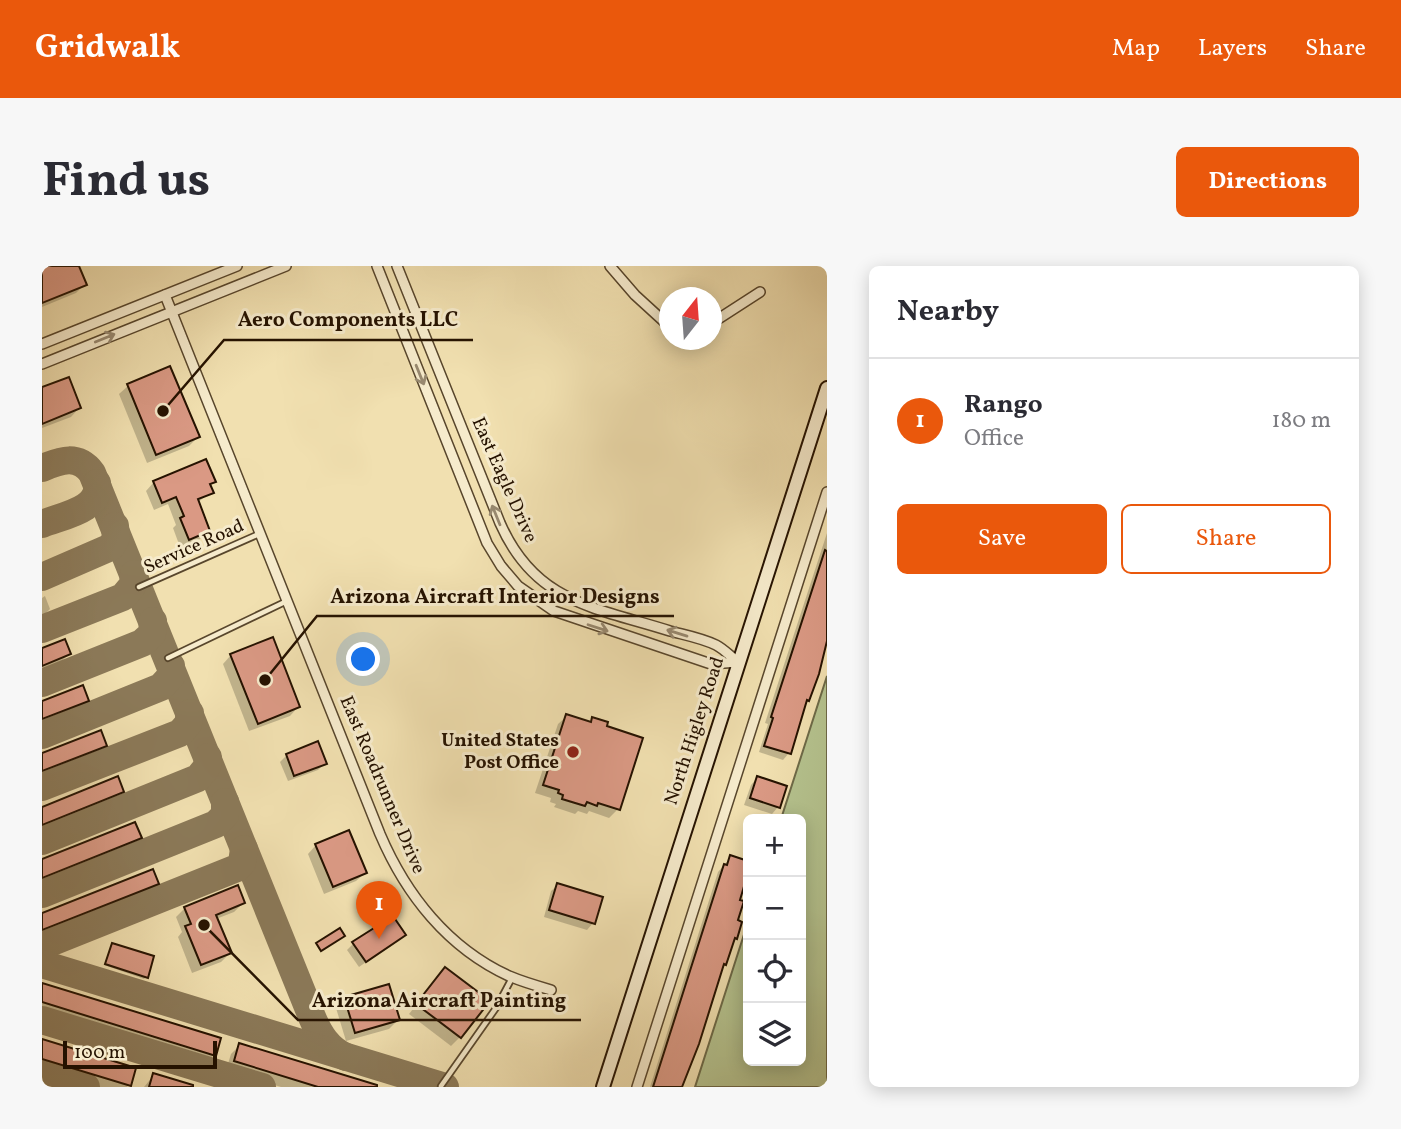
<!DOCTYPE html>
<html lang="en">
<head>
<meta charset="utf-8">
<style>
  :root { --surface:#fff; --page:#f7f7f7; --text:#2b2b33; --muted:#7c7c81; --line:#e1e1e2; --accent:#ea580c }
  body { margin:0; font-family:Vollkorn,serif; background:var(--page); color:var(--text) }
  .controls { position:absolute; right:21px; bottom:21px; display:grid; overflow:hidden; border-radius:10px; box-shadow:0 4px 18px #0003 }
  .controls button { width:63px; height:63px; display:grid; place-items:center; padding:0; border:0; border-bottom:2px solid var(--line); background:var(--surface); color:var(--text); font:35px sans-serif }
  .compass { position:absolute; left:617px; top:21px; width:63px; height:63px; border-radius:50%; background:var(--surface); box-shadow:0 4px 18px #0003; rotate:17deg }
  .scale { position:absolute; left:21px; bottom:18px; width:154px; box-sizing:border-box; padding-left:7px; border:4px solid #251200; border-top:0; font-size:19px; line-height:24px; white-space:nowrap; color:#251200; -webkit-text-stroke:5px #f6ebcc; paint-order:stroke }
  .you { position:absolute; left:322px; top:394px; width:24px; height:24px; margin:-18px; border:5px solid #fff; border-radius:50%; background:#1a73e8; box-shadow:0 0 0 10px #1a73e833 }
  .badge { display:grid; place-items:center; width:46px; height:46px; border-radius:50%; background:var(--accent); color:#fff; font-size:23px; font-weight:700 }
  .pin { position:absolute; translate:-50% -58px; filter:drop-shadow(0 2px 4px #0008) }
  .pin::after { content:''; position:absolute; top:37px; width:24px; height:21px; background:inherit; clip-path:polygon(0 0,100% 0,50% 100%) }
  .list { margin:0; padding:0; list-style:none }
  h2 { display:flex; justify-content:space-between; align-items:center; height:91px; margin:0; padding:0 28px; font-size:30px }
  h2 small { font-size:23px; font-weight:400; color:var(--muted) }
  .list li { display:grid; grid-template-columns:46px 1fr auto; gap:21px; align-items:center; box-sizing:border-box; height:126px; padding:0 28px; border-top:2px solid var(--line) }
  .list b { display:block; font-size:26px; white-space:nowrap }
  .list p { margin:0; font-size:23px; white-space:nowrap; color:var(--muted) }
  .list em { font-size:23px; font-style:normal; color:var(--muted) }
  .actions { display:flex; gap:14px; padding:21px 28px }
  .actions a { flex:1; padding:16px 0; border:2px solid var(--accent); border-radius:10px; text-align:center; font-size:24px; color:var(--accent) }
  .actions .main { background:var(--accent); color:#fff }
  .icon { flex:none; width:38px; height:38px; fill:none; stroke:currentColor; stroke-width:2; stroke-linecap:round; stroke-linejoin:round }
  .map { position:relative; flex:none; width:785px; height:821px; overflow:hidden; border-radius:10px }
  header { display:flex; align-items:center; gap:42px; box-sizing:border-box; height:98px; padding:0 35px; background:var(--accent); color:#fff }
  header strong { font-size:33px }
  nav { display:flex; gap:38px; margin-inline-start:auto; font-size:24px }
  .intro { display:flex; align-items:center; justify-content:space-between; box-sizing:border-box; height:168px; padding:0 42px }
  h1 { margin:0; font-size:49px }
  .button { padding:18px 32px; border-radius:10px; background:var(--accent); color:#fff; font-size:24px; font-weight:700 }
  main { display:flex; gap:42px; padding:0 42px }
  aside { flex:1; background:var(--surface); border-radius:10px; box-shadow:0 4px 18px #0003 }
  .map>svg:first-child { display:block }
  .green { fill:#b5c38f; stroke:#6d6a48; stroke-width:2 }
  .shadow { fill:#0003 }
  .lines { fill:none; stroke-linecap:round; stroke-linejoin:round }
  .taxiway { stroke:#8b7958; stroke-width:28 }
  .building { fill:#da9984; stroke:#251200; stroke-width:2 }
  .service-casing { stroke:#58462c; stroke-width:8 }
  .minor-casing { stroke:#58462c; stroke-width:12 }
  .secondary-casing { stroke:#251200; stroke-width:16 }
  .service { stroke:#f6ebcc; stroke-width:4.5 }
  .minor { stroke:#f6ebcc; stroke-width:9 }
  .secondary { stroke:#f6ebcc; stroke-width:12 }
  .oneway { stroke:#988970 }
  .poi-dot { fill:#8f2418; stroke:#f6ebcc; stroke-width:2.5 }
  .labels { text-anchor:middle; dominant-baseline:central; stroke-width:6; stroke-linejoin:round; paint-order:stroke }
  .street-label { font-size:19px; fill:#251200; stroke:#f6ebcc }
  .poi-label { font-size:19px; font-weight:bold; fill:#251200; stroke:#f6ebcc; text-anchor:end }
  .leader { fill:none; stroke:#251200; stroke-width:2.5 }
  .callout-dot { fill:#251200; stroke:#f6ebcc; stroke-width:2.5 }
  .callout-label { font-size:21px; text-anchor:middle; font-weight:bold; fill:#251200; stroke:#f6ebcc; stroke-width:6; stroke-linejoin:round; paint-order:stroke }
</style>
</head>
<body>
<header>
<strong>Gridwalk</strong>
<nav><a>Map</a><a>Layers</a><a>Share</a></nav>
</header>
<div class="intro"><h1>Find us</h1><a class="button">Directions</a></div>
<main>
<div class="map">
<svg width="785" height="821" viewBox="0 0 785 821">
  <rect width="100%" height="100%" fill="#f1e0b0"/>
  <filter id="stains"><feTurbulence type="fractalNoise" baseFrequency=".00286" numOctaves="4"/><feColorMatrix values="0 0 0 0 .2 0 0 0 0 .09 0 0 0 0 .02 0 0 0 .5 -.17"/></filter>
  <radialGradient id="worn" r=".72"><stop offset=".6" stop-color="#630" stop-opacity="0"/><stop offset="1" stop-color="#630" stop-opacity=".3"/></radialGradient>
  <!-- green -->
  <path class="green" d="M785 410V821H653L706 656V795H759V553H739Z"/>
  <!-- shadow -->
  <g class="shadow">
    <path d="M0 0H35L43 18 34 27 0 41Z"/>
    <path d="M86 120 156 171 147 180 105 197 77 128Z"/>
    <path d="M0 123 37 142 29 151 0 162Z"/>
    <path d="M171 215 167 220 169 226 155 237 166 265 158 273 138 281 131 262 134 259 126 238 112 244 104 225 112 216Z"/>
    <path d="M785 267V369L747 487 741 494 717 486 726 458 723 457Z"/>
    <path d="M3 330 8 343 0 351V332Z"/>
    <path d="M0 384 27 388 18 397 0 404Z"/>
    <path d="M189 389 256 441 248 450 207 465 181 398Z"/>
    <path d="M45 435 36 444 0 458V437Z"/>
    <path d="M525 450 547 457 551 453 576 543 567 552 547 545 545 548 536 545 533 548 512 541 514 538 508 536 509 532 493 527 516 458Z"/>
    <path d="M275 478 283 497 276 504 246 515 238 496 244 490Z"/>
    <path d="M63 480 54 488 0 510V489Z"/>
    <path d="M715 512 736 541 730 548 702 539 709 519Z"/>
    <path d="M80 525 71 534 0 563V543Z"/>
    <path d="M98 572 89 581 0 616V595Z"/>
    <path d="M274 579 323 607 314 615 282 628 266 588Z"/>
    <path d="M689 591 706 596V622L703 625 699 623 683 698 679 702 639 821H608L676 606Z"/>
    <path d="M115 618 107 627 0 668V649Z"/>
    <path d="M516 619 551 657 545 664 502 651 509 625Z"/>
    <path d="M201 637 192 646 174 653 188 687 179 696 150 707 136 671 140 666 134 651 143 642Z"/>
    <path d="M362 669 317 701 305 684 312 677Z"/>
    <path d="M69 681 104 711 102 713 62 699Z"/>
    <path d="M403 703 418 771 409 780 367 748Z"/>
    <path d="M0 718 172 789 163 798 0 747Z"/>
    <path d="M303 733 356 754 347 763 304 775 294 742Z"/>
    <path d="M0 775 87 819 85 821H57L0 804Z"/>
    <path d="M198 779 336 821H239L184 804 189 788Z"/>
    <path d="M112 809 152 821H102Z"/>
  </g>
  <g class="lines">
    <!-- taxiway -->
    <g class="taxiway">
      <path d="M0 202C19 194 36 188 50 207L270 751C277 768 286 783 304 791"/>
      <path d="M0 258C19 250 60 244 55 217"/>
      <path d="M0 311 69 281 74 272 73 260"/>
      <path d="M0 363 81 331 91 319 92 308"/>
      <path d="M0 417 100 377 110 368 111 355"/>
      <path d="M0 469 119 421 129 410V400"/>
      <path d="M0 521 138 467 146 458 148 447"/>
      <path d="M0 575 156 512 165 501 166 491"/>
      <path d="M0 628 174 558 183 549V536"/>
      <path d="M0 680 195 602 200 597 202 583"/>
      <path d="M0 698 403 821"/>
      <path d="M0 754 220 821"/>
      <path d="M0 808 44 821"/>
    </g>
  </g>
  <!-- building -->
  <g class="building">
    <path d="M0 0H37L45 19 0 37Z"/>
    <path d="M128 100 158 171 114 189 85 118Z"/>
    <path d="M27 111 39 142 0 158V121Z"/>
    <path d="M164 193 174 216 168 218 172 227 156 233 168 265 147 274 138 252 142 250 134 231 120 237 111 215Z"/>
    <path d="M783 284 785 285V375L777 408 767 435 765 434 749 488 722 480 731 452 729 451Z"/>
    <path d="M231 371 258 441 216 458 188 388Z"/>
    <path d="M23 373 29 388 0 400V382Z"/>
    <path d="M41 419 47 435 0 453V435Z"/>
    <path d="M524 448 549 456 550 451 566 456 565 460 601 472 578 544 556 537 555 540 545 536 543 540 520 533 521 529 516 527 517 524 501 519Z"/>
    <path d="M59 464 65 480 0 505V487Z"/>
    <path d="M276 475 285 498 252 510 244 488Z"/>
    <path d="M76 510 82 526 0 559V541Z"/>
    <path d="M715 510 745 520 738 542 708 532Z"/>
    <path d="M93 556 100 572 0 612V593Z"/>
    <path d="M307 564 325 607 291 621 273 578Z"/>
    <path d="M688 589 706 595V617H703L698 634 702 635 696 654 700 656 695 673 693 672 684 699 682 698 657 778 640 821H611L682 598 685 599Z"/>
    <path d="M111 603 117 618 0 664V647Z"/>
    <path d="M515 617 561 631 553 658 507 644Z"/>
    <path d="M196 619 203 637 174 649 190 687 159 699 143 660 149 658 142 641Z"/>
    <path d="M351 650 364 669 324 696 310 676Z"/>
    <path d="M298 662 303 670 279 685 274 677Z"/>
    <path d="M70 677 112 690 106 712 63 698Z"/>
    <path d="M403 701 448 735 419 772 374 738Z"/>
    <path d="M0 717 179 772 174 790 0 736Z"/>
    <path d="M347 718 358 754 313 767 302 731Z"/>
    <path d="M0 773 94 802 89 820 0 793Z"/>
    <path d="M197 777 335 819V821H276L192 795Z"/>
    <path d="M111 807 151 819V821H107Z"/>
  </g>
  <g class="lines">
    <defs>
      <g id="service">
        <path d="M97 321 217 268"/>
        <path d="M126 392 245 335"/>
        <path d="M399 820 454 742 470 712"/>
      </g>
      <g id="minor">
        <path d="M335 0 445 277 459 300 476 320 512 345 669 398 696 396"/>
        <path d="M355 0 458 257C493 337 552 341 628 365 643 369 660 372 674 379 682 383 689 391 696 396"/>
        <path d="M568 0 593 29 628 61"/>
        <path d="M123 29 338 568C364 629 406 682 467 710 481 716 495 720 509 724"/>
        <path d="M670 57 718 26"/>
        <path d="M0 78 195 0"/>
        <path d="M0 98 244 0"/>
        <path d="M595 821 785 226"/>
      </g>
      <path id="secondary" d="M561 821 785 122"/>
    </defs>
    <!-- service casing -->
    <use href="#service" class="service-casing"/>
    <!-- minor casing -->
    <use href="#minor" class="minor-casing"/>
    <!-- secondary casing -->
    <use href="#secondary" class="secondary-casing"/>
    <!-- service -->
    <use href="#service" class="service"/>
    <!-- minor -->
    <use href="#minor" class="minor"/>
    <!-- secondary -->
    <use href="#secondary" class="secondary"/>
  </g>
  <!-- one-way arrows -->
  <defs><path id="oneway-shaft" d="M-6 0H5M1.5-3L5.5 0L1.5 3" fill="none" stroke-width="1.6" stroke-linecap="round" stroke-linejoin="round" transform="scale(1.75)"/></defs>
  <g class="oneway">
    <use href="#oneway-shaft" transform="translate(63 72) rotate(-22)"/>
    <use href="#oneway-shaft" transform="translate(378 109) rotate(68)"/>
    <use href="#oneway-shaft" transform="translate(454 249) rotate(-112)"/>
    <use href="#oneway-shaft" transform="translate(556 362) rotate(18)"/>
    <use href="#oneway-shaft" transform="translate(635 367) rotate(-163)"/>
  </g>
  <!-- markers -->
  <circle class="poi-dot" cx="531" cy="486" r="7"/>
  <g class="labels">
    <!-- street labels -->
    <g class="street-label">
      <text transform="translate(462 214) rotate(66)">East Eagle Drive</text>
      <text transform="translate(152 281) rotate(-24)">Service Road</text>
      <text transform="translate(653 465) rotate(-72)">North Higley Road</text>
      <text transform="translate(340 519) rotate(67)">East Roadrunner Drive</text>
    </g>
    <!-- poi labels -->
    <g class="poi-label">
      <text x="517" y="475">United States<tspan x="517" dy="22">Post Office</tspan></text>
    </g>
  </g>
  <!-- callouts -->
  <path class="leader" d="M121 145L182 74H431M223 414L275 350H632M162 659L256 754H539"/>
  <g class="callout-dot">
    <circle cx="121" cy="145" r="7"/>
    <circle cx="223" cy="414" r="7"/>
    <circle cx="162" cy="659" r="7"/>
  </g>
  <g class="callout-label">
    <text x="306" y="60">Aero Components LLC</text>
    <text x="453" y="337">Arizona Aircraft Interior Designs</text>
    <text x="397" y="741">Arizona Aircraft Painting</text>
  </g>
  <rect width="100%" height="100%" filter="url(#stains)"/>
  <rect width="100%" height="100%" fill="url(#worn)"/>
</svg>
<div class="controls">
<button>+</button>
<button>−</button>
<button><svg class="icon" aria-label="locate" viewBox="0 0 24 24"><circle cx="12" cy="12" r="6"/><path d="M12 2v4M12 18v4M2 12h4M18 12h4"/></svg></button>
<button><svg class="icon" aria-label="layers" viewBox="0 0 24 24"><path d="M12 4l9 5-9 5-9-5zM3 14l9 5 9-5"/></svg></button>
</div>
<svg class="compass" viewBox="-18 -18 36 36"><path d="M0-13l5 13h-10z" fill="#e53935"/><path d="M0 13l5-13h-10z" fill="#7c7c81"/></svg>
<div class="scale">100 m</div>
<div class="you"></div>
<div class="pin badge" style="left:337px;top:673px">1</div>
</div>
<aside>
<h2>Nearby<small></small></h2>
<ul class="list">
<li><span class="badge">1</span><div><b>Rango</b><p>Office</p></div><em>180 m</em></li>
</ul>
<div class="actions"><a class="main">Save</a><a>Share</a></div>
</aside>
</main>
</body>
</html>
